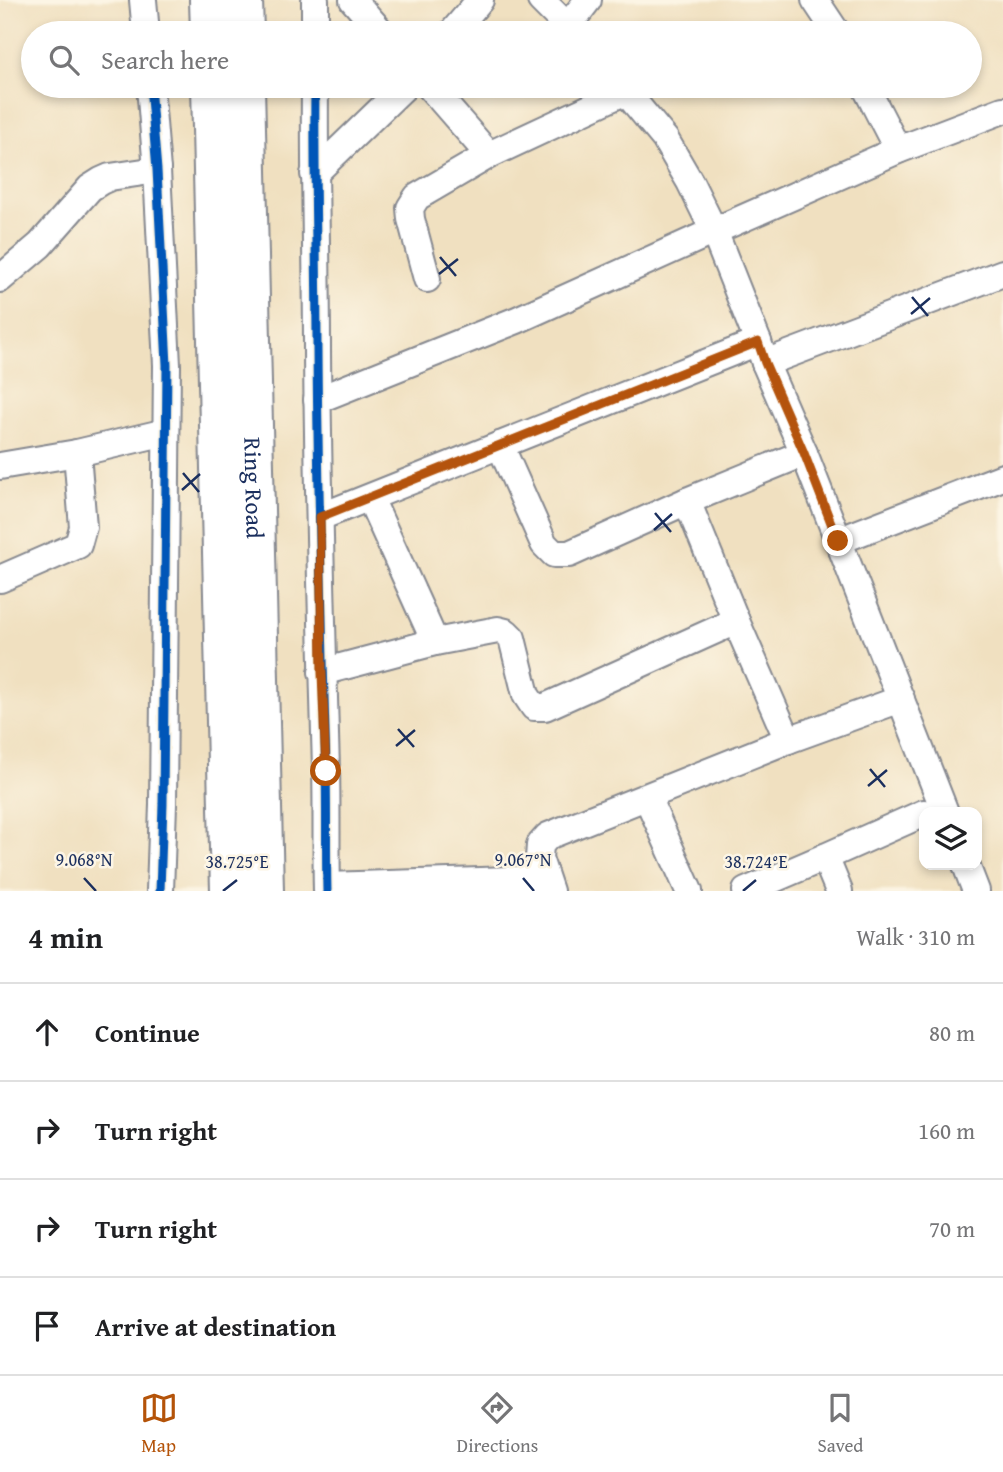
<!DOCTYPE html>
<html lang="en">
<head>
<meta charset="utf-8">
<style>
  :root { --surface:#fff; --page:#f2f2f2; --text:#202124; --muted:#757577; --line:#e0e0e0; --accent:#b45309 }
  body { margin:0; font-family:"Gentium Book Plus",serif; background:var(--page); color:var(--text) }
  .controls { position:absolute; right:21px; bottom:21px; display:grid; overflow:hidden; border-radius:14px; box-shadow:0 4px 10px #0003 }
  .controls button { width:63px; height:63px; display:grid; place-items:center; padding:0; border:0; border-bottom:2px solid var(--line); background:var(--surface); color:var(--text); font:35px sans-serif }
  .stop { position:absolute; width:21px; height:21px; margin:-16px; border:5px solid #b45309; border-radius:50%; background:#fff }
  .stop.end { background:#b45309; border-color:#fff; box-shadow:0 2px 7px #0008 }
  .list { margin:0; padding:0; list-style:none }
  h2 { display:flex; justify-content:space-between; align-items:center; height:91px; margin:0; padding:0 28px; font-size:30px }
  h2 small { font-size:23px; font-weight:400; color:var(--muted) }
  .list li { display:grid; grid-template-columns:46px 1fr auto; gap:21px; align-items:center; box-sizing:border-box; height:98px; padding:0 28px; border-top:2px solid var(--line) }
  .list b { display:block; font-size:26px; white-space:nowrap }
  .list em { font-size:23px; font-style:normal; color:var(--muted) }
  .icon { flex:none; width:38px; height:38px; fill:none; stroke:currentColor; stroke-width:2; stroke-linecap:round; stroke-linejoin:round }
  .map { position:relative; flex:none; width:1003px; height:891px; overflow:hidden }
  .search { position:absolute; background:var(--surface); box-shadow:0 4px 10px #0003; left:21px; right:21px; top:21px; height:77px; display:flex; align-items:center; gap:18px; box-sizing:border-box; padding:0 24px; border-radius:38px; color:var(--muted); font-size:26px }
  .sheet { height:483px; background:var(--surface) }
  nav { display:flex; justify-content:space-around; align-items:center; box-sizing:border-box; height:98px; border-top:2px solid var(--line); background:var(--surface); font-size:19px; color:var(--muted) }
  nav a { display:grid; justify-items:center; gap:4px }
  nav .on { color:var(--accent) }
  .map>svg:first-child { display:block }
  .lines { fill:none; stroke-linecap:round; stroke-linejoin:round }
  .minor-casing { stroke:#86888f; stroke-width:30 }
  .highway-casing { stroke:#86888f; stroke-width:42 }
  .minor { stroke:#fff; stroke-width:26 }
  .highway { stroke:#fff; stroke-width:38 }
  .cycleway-casing { stroke:#fcf5e5; stroke-width:13 }
  .cycleway { stroke:#0057b8; stroke-width:9 }
  .route { stroke:#b45309; stroke-width:9 }
  .ticks { fill:none; stroke:#1b2f5e; stroke-width:2.5 }
  .labels { text-anchor:middle; dominant-baseline:central; stroke-width:5; stroke-linejoin:round; paint-order:stroke }
  .street-label { font-size:24px; fill:#1b2f5e; stroke:#fcf5e5 }
  .ticks-label { font-size:18px; text-anchor:middle; fill:#1b2f5e; stroke:#fcf5e5; stroke-width:5; stroke-linejoin:round; paint-order:stroke }
</style>
</head>
<body>
<div class="map">
<svg width="1003" height="891" viewBox="0 0 1003 891">
  <rect width="100%" height="100%" fill="#fcf5e5"/>
  <filter id="ink" filterUnits="userSpaceOnUse"><feTurbulence type="fractalNoise" baseFrequency=".0143" numOctaves="2"/><feDisplacementMap in="SourceGraphic" scale="14" xChannelSelector="R" yChannelSelector="G"/><feConvolveMatrix kernelMatrix="1 2 1 2 8 2 1 2 1" color-interpolation-filters="sRGB"/></filter>
  <filter id="wash" filterUnits="userSpaceOnUse"><feTurbulence type="fractalNoise" baseFrequency=".00686" numOctaves="4" result="noise"/><feDisplacementMap in="SourceGraphic" scale="28" xChannelSelector="R" yChannelSelector="G"/><feGaussianBlur stdDeviation="1.57" result="paint"/><feColorMatrix in="noise" values="0 0 0 0 0 0 0 0 0 0 0 0 0 0 0 0 0 1.4 0 .05"/><feComposite in="paint" operator="in"/></filter>
  <g filter="url(#wash)">
    <rect width="100%" height="100%" fill="#f0e0c0"/>
  </g>
  <g filter="url(#ink)">
    <g class="lines">
      <defs>
        <g id="minor">
          <path d="M143 0 146 33"/>
          <path d="M353 0 382 33"/>
          <path d="M541 0 574 33"/>
          <path d="M815 0 837 33"/>
          <path d="M568 26 588 0"/>
          <path d="M315 33V0"/>
          <path d="M452 33 480 0"/>
          <path d="M150 86 157 170 167 365 163 804 160 891"/>
          <path d="M315 86C314 174 317 262 317 351 318 490 322 630 326 769 327 810 326 850 327 891"/>
          <path d="M429 86 489 155 626 91"/>
          <path d="M621 86 665 139 690 182 714 231 758 342 765 363 804 453 945 812"/>
          <path d="M865 86 898 150"/>
          <path d="M314 174 405 86"/>
          <path d="M0 279 40 245 90 188 101 181 110 177 157 170"/>
          <path d="M427 279 411 219 410 208 417 197 489 155"/>
          <path d="M765 363 1003 273"/>
          <path d="M317 400 517 320 714 231 898 150 1003 110"/>
          <path d="M500 445 544 544 554 554H569L687 501 804 453"/>
          <path d="M0 466 77 453 166 432"/>
          <path d="M370 498 435 642 498 630 506 632 512 638 526 695 534 707H545L736 621"/>
          <path d="M687 501 736 621 788 740"/>
          <path d="M320 517 758 342"/>
          <path d="M838 541 1003 477"/>
          <path d="M0 579 78 545 83 527 77 453"/>
          <path d="M322 672 435 642"/>
          <path d="M647 797 689 891"/>
          <path d="M825 857 924 813"/>
          <path d="M966 865 976 891"/>
          <path d="M327 886 545 879"/>
          <path d="M550 891 539 858 540 845 548 836 788 740 901 699"/>
          <path d="M746 891 825 857 839 891"/>
        </g>
        <g id="highway">
          <path d="M209 0 210 33"/>
          <path d="M243 0 244 33"/>
          <path d="M211 86 230 891"/>
          <path id="s1" d="M245 86 264 891"/>
        </g>
      </defs>
      <!-- minor casing -->
      <use href="#minor" class="minor-casing"/>
      <!-- highway casing -->
      <use href="#highway" class="highway-casing"/>
      <!-- minor -->
      <use href="#minor" class="minor"/>
      <!-- highway -->
      <use href="#highway" class="highway"/>
      <defs>
        <g id="cycleway">
          <path d="M150 86 157 170 167 365 163 804 160 891"/>
          <path d="M315 86C314 174 317 262 317 351 318 490 322 630 326 769 327 810 326 850 327 891"/>
        </g>
      </defs>
      <!-- cycleway casing -->
      <use href="#cycleway" class="cycleway-casing"/>
      <!-- cycleway -->
      <use href="#cycleway" class="cycleway"/>
    </g>
  </g>
  <g class="lines" filter="url(#ink)">
    <!-- route -->
    <path class="route" d="M326 771 322 672 320 517 758 342 765 363 804 453 838 541"/>
  </g>
  <!-- ticks -->
  <path class="ticks" d="M440 257 456 276M439 274 458 259M912 297 928 316M911 314 930 298M183 473 199 492M182 490 200 474M655 513 671 532M654 530 672 514M398 729 414 747M396 746 415 730M870 769 885 787M868 786 887 770M84 878 96 891M523 878 534 891M223 891 237 880M743 891 756 880"/>
  <g class="labels">
    <!-- street labels -->
    <g class="street-label">
      <text stroke="none"><textPath href="#s1" startOffset="402">Ring Road</textPath></text>
    </g>
  </g>
  <g class="ticks-label">
    <text x="84" y="866">9.068°N</text>
    <text x="523" y="866">9.067°N</text>
    <text x="237" y="868">38.725°E</text>
    <text x="756" y="868">38.724°E</text>
  </g>
</svg>
<div class="controls">
<button><svg class="icon" aria-label="layers" viewBox="0 0 24 24"><path d="M12 4l9 5-9 5-9-5zM3 14l9 5 9-5"/></svg></button>
</div>
<div class="stop" style="left:326px;top:771px"></div>
<div class="stop end" style="left:838px;top:541px"></div>
<div class="search"><svg class="icon" aria-label="search" viewBox="0 0 24 24"><circle cx="10" cy="10" r="6"/><path d="M15 15l6 6"/></svg>Search here</div>
</div>
<section class="sheet">
<h2>4 min<small>Walk · 310 m</small></h2>
<ul class="list">
<li><svg class="icon" aria-label="ahead" viewBox="0 0 24 24"><path d="M12 20V5M6 11l6-6 6 6"/></svg><div><b>Continue</b></div><em>80 m</em></li>
<li><svg class="icon" aria-label="right" viewBox="0 0 24 24"><path d="M7 20v-9h11M14 6l5 5-5 5"/></svg><div><b>Turn right</b></div><em>160 m</em></li>
<li><svg class="icon" aria-label="right" viewBox="0 0 24 24"><path d="M7 20v-9h11M14 6l5 5-5 5"/></svg><div><b>Turn right</b></div><em>70 m</em></li>
<li><svg class="icon" aria-label="arrive" viewBox="0 0 24 24"><path d="M6 21V4h12l-3 4 3 4H6"/></svg><div><b>Arrive at destination</b></div></li>
</ul>
</section>
<nav>
<a class="on"><svg class="icon" aria-label="map" viewBox="0 0 24 24"><path d="M3 6l6-2 6 2 6-2v14l-6 2-6-2-6 2zM9 4v14M15 6v14"/></svg>Map</a>
<a><svg class="icon" aria-label="directions" viewBox="0 0 24 24"><path d="M12 3l9 9-9 9-9-9zM9 14v-3h6M13 9l2 2-2 2"/></svg>Directions</a>
<a><svg class="icon" aria-label="saved" viewBox="0 0 24 24"><path d="M7 4h10v16l-5-4-5 4z"/></svg>Saved</a>
</nav>
</body>
</html>
